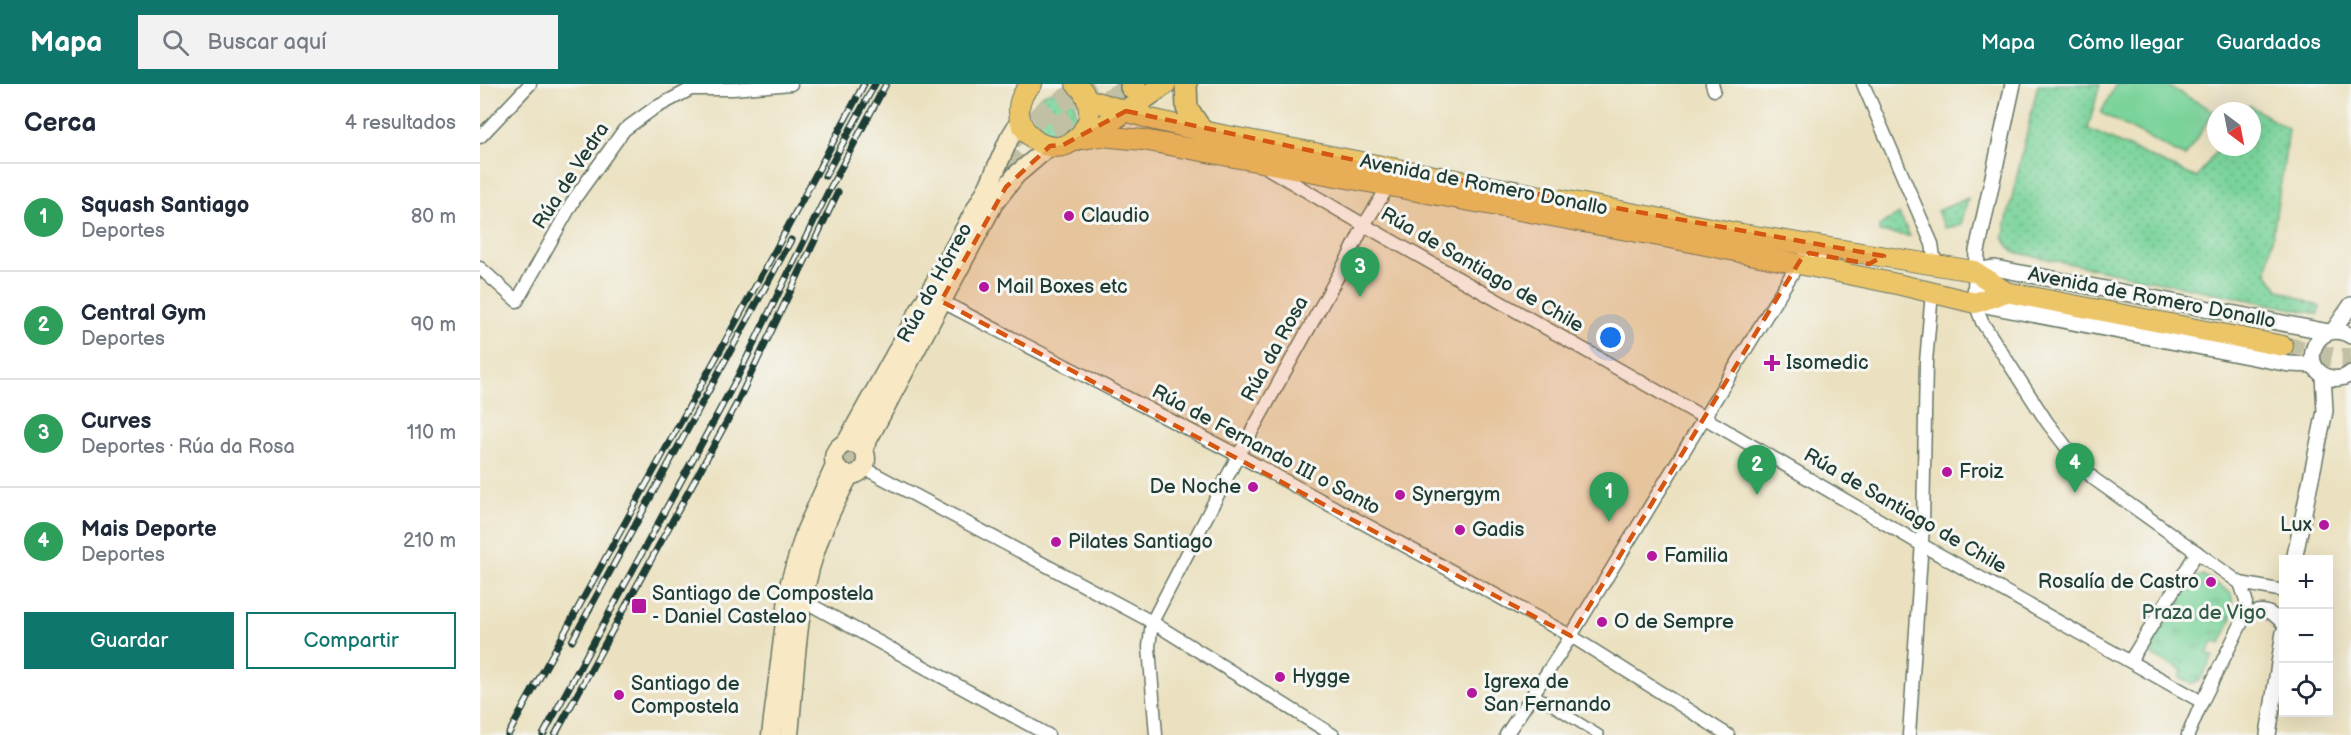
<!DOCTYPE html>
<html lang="es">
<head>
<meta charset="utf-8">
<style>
  :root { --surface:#fff; --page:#f2f2f3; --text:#1f2937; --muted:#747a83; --line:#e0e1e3; --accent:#0f766e }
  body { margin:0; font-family:"Balsamiq Sans",sans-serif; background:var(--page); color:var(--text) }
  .controls { position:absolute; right:18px; bottom:18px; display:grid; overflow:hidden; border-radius:0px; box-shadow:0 6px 24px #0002 }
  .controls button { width:54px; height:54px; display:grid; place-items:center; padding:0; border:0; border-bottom:2px solid var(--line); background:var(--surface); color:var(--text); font:30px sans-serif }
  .compass { position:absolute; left:1727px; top:18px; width:54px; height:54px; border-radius:50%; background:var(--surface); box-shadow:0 6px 24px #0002; rotate:148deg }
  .you { position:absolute; left:1131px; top:254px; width:21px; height:21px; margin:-15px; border:4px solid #fff; border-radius:50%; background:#1a73e8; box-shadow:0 0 0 9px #1a73e833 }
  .badge { display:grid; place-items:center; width:39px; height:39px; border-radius:50%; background:var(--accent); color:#fff; font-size:20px; font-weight:700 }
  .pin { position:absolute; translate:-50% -50px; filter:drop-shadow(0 2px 3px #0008) }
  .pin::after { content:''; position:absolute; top:32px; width:21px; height:18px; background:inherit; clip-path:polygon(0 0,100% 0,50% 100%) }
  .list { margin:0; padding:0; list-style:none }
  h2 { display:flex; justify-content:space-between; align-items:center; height:78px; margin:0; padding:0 24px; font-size:26px }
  h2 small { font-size:20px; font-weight:400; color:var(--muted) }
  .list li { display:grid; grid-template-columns:39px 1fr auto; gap:18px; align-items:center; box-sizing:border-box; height:108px; padding:0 24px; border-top:2px solid var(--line) }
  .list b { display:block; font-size:22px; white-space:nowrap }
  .list p { margin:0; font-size:20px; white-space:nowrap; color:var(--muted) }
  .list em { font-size:20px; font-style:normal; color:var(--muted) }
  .actions { display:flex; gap:12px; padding:18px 24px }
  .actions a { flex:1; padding:14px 0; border:2px solid var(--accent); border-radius:0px; text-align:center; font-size:21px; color:var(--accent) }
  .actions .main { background:var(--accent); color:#fff }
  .icon { flex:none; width:33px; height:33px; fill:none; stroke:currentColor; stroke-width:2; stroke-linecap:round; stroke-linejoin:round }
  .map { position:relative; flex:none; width:1871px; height:651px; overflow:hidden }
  header { display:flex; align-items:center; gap:36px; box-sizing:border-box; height:84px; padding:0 30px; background:var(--accent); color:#fff }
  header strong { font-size:28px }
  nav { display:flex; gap:33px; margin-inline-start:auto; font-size:21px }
  .search { width:420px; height:54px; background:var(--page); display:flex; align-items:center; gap:15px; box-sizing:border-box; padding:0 21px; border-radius:0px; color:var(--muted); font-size:22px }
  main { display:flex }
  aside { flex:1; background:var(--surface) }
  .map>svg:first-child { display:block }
  .grass { fill:url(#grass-dots); stroke:#4c8867; stroke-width:1.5 }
  .park { fill:url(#park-tufts); stroke:#4c8867; stroke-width:1.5 }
  .pitch { fill:#79d39a; stroke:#4c8867; stroke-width:1.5 }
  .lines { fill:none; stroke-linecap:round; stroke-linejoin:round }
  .primary-tunnel { stroke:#c2c0a4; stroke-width:20; stroke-dasharray:20 10; stroke-linecap:butt }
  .trunk-tunnel { stroke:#c2c0a4; stroke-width:21; stroke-dasharray:21 10; stroke-linecap:butt }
  .pedestrian-casing { stroke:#667665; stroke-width:12 }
  .minor-casing { stroke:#667665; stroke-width:15 }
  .tertiary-casing { stroke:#667665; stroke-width:18 }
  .secondary-casing { stroke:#667665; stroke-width:21 }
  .primary-casing { stroke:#667665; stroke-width:22 }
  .trunk-casing { stroke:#667665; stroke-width:24 }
  .pedestrian { stroke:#fff; stroke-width:9 }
  .minor { stroke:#fff; stroke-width:12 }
  .tertiary { stroke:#fff; stroke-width:15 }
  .secondary { stroke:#f8e8c3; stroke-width:18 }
  .primary { stroke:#edc569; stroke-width:20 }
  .trunk { stroke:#edc569; stroke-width:21 }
  .rail-casing { stroke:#1f3d34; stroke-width:7 }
  .rail { stroke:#f6f6f2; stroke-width:4.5; stroke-dasharray:14; stroke-linecap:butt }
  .marked { fill:#d45610; fill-opacity:0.2; stroke:#d45610; stroke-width:4.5; stroke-dasharray:12 8; stroke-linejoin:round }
  .poi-dot { fill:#b5179e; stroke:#f6f6f2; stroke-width:2 }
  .labels { text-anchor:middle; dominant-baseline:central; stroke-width:6; stroke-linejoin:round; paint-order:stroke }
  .street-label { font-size:20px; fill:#1f3d34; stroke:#f6f6f2 }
  .poi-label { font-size:20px; fill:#1f3d34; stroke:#f6f6f2; text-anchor:start }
  .park-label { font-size:20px; fill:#315b48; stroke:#f6f6f2 }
</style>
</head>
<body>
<header>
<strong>Mapa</strong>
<div class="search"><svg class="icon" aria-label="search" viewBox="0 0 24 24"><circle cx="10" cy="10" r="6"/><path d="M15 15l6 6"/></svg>Buscar aquí</div>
<nav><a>Mapa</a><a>Cómo llegar</a><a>Guardados</a></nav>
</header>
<main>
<aside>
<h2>Cerca<small>4 resultados</small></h2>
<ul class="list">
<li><span class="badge" style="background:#2e9e5b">1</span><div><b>Squash Santiago</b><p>Deportes</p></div><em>80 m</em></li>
<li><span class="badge" style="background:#2e9e5b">2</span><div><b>Central Gym</b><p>Deportes</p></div><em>90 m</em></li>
<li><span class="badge" style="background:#2e9e5b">3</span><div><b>Curves</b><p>Deportes · Rúa da Rosa</p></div><em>110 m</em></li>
<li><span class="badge" style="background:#2e9e5b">4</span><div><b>Mais Deporte</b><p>Deportes</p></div><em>210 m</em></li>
</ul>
<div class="actions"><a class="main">Guardar</a><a>Compartir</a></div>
</aside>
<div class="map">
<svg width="1871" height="651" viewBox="0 0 1871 651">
  <defs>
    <pattern id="grass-dots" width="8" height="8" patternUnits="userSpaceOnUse" patternTransform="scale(1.5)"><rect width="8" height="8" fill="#79d39a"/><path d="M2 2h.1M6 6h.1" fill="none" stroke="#63ac7e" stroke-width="1.8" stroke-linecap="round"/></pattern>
    <pattern id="park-tufts" width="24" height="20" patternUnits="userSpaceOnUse" patternTransform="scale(1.5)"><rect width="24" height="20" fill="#79d39a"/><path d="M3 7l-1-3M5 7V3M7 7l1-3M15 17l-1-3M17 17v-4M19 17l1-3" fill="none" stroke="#63ac7e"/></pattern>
  </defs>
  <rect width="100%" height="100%" fill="#f6f6f2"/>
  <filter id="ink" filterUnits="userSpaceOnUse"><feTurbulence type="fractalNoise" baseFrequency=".0167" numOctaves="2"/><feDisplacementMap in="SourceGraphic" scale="12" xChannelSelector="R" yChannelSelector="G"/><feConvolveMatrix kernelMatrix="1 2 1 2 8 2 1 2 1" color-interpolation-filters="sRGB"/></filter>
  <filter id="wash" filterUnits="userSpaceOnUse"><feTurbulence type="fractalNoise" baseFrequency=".008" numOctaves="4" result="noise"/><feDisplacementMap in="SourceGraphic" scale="24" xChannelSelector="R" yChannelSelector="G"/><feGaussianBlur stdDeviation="1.35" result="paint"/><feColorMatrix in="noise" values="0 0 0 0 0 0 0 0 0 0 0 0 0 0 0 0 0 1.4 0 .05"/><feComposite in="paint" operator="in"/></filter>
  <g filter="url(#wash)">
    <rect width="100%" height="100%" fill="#ebe1c0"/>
    <!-- grass -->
    <g class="grass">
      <path d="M1558 0H1620L1608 45 1717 94 1739 63H1772V27H1765L1769 21 1809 46 1787 188 1798 205 1840 223 1839 230 1533 168 1523 153Z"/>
      <circle cx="575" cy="28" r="21"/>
      <path d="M1488 114 1481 141 1465 144 1457 127Z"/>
      <path d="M1419 130 1430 152 1399 148V142Z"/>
    </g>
    <!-- park -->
    <path class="park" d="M1723 491 1751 509C1756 529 1750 542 1740 560L1734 557 1727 569 1733 572 1720 596 1710 600 1699 594 1702 586 1673 572 1672 562 1710 496Z"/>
    <!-- pitch -->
    <path class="pitch" d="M1636 0H1684L1734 27 1705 73 1621 29Z"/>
  </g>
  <g filter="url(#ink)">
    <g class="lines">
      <!-- primary-tunnel -->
      <path class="primary-tunnel" d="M1803 262 1856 274H1871"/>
      <!-- trunk-tunnel -->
      <g class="trunk-tunnel">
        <path d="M530 56 572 22 614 0"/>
        <path d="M510 112 522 91 559 52 651 3"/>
        <path d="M352 409 387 341"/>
      </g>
      <defs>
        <path id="pedestrian" d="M1054 610 1119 651"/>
        <g id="minor">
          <path d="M1232 0 1234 6"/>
          <path d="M1383 0 1452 160 1455 180"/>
          <path d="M0 53 50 0"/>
          <path d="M789 85 884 141 1223 333 1442 461 1722 618"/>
          <path d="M0 184 37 217 95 114 144 46 173 25 211 5H253L311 0"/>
          <path d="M461 217 767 376 1091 552 1248 651"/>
          <path d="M1495 219 1502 238 1567 338 1600 381 1614 395 1760 499 1804 507"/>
          <path d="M384 384 672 538 853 651"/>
          <path d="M324 517 568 651"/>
          <path d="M1765 532C1782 523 1791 526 1804 541"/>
          <path d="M1650 577 1717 468"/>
          <path d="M676 651 669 563 672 538 758 372 869 172 884 141 908 103"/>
          <path d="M1026 651 1086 560 1321 175 1329 169 1343 172"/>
          <path d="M1429 651 1443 442 1446 278 1452 208"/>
          <path d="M1708 651 1722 618 1765 532 1766 516 1760 499"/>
        </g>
        <g id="tertiary">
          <path d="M1533 0 1497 167 1495 219 1809 280 1834 281"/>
          <path d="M1494 187 1515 184 1849 248"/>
          <path d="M1853 247 1871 221"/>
          <path d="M1871 252C1838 232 1816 282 1848 293 1856 296 1865 294 1871 289"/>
          <path d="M1814 476 1845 327 1843 291"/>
          <path d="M1788 651 1804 548"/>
        </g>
        <g id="secondary">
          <circle cx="370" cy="375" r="16"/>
          <path d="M366 359 509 101 529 55 540 37"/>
          <path d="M383 365 514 119 536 91 570 62"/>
          <path d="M291 651 310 498 326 446 355 382"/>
          <path d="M309 651C315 592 316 524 335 468 343 442 356 416 369 392"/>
        </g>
        <g id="primary">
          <path d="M552 0C515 32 565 85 598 53 603 48 607 41 609 33 610 20 606 8 596 0"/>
          <path d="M607 15 671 35 722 47 907 83 1262 150 1494 187 1526 208 1803 262"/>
          <path d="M603 55 621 52 663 56 1206 157 1417 200 1495 219 1526 208"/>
        </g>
        <g id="trunk">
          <path d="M706 0 707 24 722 47"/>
          <path d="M651 3 655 0"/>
          <path d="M595 56 622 43 685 0"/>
        </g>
      </defs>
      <!-- pedestrian casing -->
      <use href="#pedestrian" class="pedestrian-casing"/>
      <!-- minor casing -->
      <use href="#minor" class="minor-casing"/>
      <!-- tertiary casing -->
      <use href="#tertiary" class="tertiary-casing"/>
      <!-- secondary casing -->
      <use href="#secondary" class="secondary-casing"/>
      <!-- primary casing -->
      <use href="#primary" class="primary-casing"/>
      <!-- trunk casing -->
      <use href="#trunk" class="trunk-casing"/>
      <!-- pedestrian -->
      <use href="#pedestrian" class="pedestrian"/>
      <!-- minor -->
      <use href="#minor" class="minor"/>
      <!-- tertiary -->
      <use href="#tertiary" class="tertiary"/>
      <!-- secondary -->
      <use href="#secondary" class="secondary"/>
      <!-- primary -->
      <use href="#primary" class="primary"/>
      <!-- trunk -->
      <use href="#trunk" class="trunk"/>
      <defs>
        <g id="rail">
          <path d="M345 92 395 0"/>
          <path d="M92 557 311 156"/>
          <path d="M28 651 296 165 384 0"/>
          <path d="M63 651 256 296 348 108 406 0"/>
          <path d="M75 651 257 319 358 108"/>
        </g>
      </defs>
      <!-- rail casing -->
      <use href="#rail" class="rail-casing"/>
      <!-- rail -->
      <use href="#rail" class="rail"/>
    </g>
  </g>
  <!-- marked area -->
  <path class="marked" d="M646 27 907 83 1404 172 1389 180 1329 169 1321 175 1091 552 461 217 526 103 570 62 583 61Z"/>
  <!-- markers -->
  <g class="poi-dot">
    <circle cx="589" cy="132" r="6"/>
    <circle cx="504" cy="203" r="6"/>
    <path d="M1289 270h6v6h6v6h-6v6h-6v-6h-6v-6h6z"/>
    <circle cx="1467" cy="388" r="6"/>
    <circle cx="773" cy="403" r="6"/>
    <circle cx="920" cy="411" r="6"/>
    <circle cx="1844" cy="441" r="6"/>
    <circle cx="980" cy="446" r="6"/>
    <circle cx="576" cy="458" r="6"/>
    <circle cx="1172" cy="472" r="6"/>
    <circle cx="1731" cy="498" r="6"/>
    <rect x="151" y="514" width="16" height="16" rx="3"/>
    <circle cx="1122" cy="538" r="6"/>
    <circle cx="800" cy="593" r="6"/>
    <circle cx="992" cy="609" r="6"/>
    <circle cx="139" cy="611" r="6"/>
  </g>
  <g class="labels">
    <!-- street labels -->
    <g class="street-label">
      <text transform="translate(91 92) rotate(-57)">Rúa de Vedra</text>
      <text transform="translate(1004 101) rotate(11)">Avenida de Romero Donallo</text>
      <text transform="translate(1002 186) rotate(30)">Rúa de Santiago de Chile</text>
      <text transform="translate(455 199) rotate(-61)">Rúa do Hórreo</text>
      <text transform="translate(1672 214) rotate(11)">Avenida de Romero Donallo</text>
      <text transform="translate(795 265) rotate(-61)">Rúa da Rosa</text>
      <text transform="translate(786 366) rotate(28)">Rúa de Fernando III o Santo</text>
      <text transform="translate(1425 427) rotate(30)">Rúa de Santiago de Chile</text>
    </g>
    <!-- poi labels -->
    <g class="poi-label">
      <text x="601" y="132">Claudio</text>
      <text x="516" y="203">Mail Boxes etc</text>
      <text x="1306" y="279">Isomedic</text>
      <text x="1479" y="388">Froiz</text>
      <text x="761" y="403" text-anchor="end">De Noche</text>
      <text x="932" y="411">Synergym</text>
      <text x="1832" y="441" text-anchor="end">Lux</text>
      <text x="992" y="446">Gadis</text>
      <text x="588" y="458">Pilates Santiago</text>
      <text x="1184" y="472">Familia</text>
      <text x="1719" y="498" text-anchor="end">Rosalía de Castro</text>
      <text x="172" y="510">Santiago de Compostela<tspan x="172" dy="23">- Daniel Castelao</tspan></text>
      <text x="1134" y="538">O de Sempre</text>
      <text x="812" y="593">Hygge</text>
      <text x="1004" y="598">Igrexa de<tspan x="1004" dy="23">San Fernando</tspan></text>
      <text x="151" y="600">Santiago de<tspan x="151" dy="23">Compostela</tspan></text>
    </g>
    <!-- park labels -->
    <g class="park-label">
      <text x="1724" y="529">Praza de Vigo</text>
    </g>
  </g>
</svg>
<div class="controls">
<button>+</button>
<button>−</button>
<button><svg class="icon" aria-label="locate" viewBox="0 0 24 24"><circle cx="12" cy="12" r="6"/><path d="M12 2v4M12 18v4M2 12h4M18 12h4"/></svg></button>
</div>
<svg class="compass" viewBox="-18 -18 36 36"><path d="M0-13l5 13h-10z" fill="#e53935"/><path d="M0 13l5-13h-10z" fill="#747a83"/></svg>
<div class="you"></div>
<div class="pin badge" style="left:1129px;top:438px;background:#2e9e5b">1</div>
<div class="pin badge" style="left:1277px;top:411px;background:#2e9e5b">2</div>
<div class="pin badge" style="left:880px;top:213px;background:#2e9e5b">3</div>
<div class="pin badge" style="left:1595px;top:409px;background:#2e9e5b">4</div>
</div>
</main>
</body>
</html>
